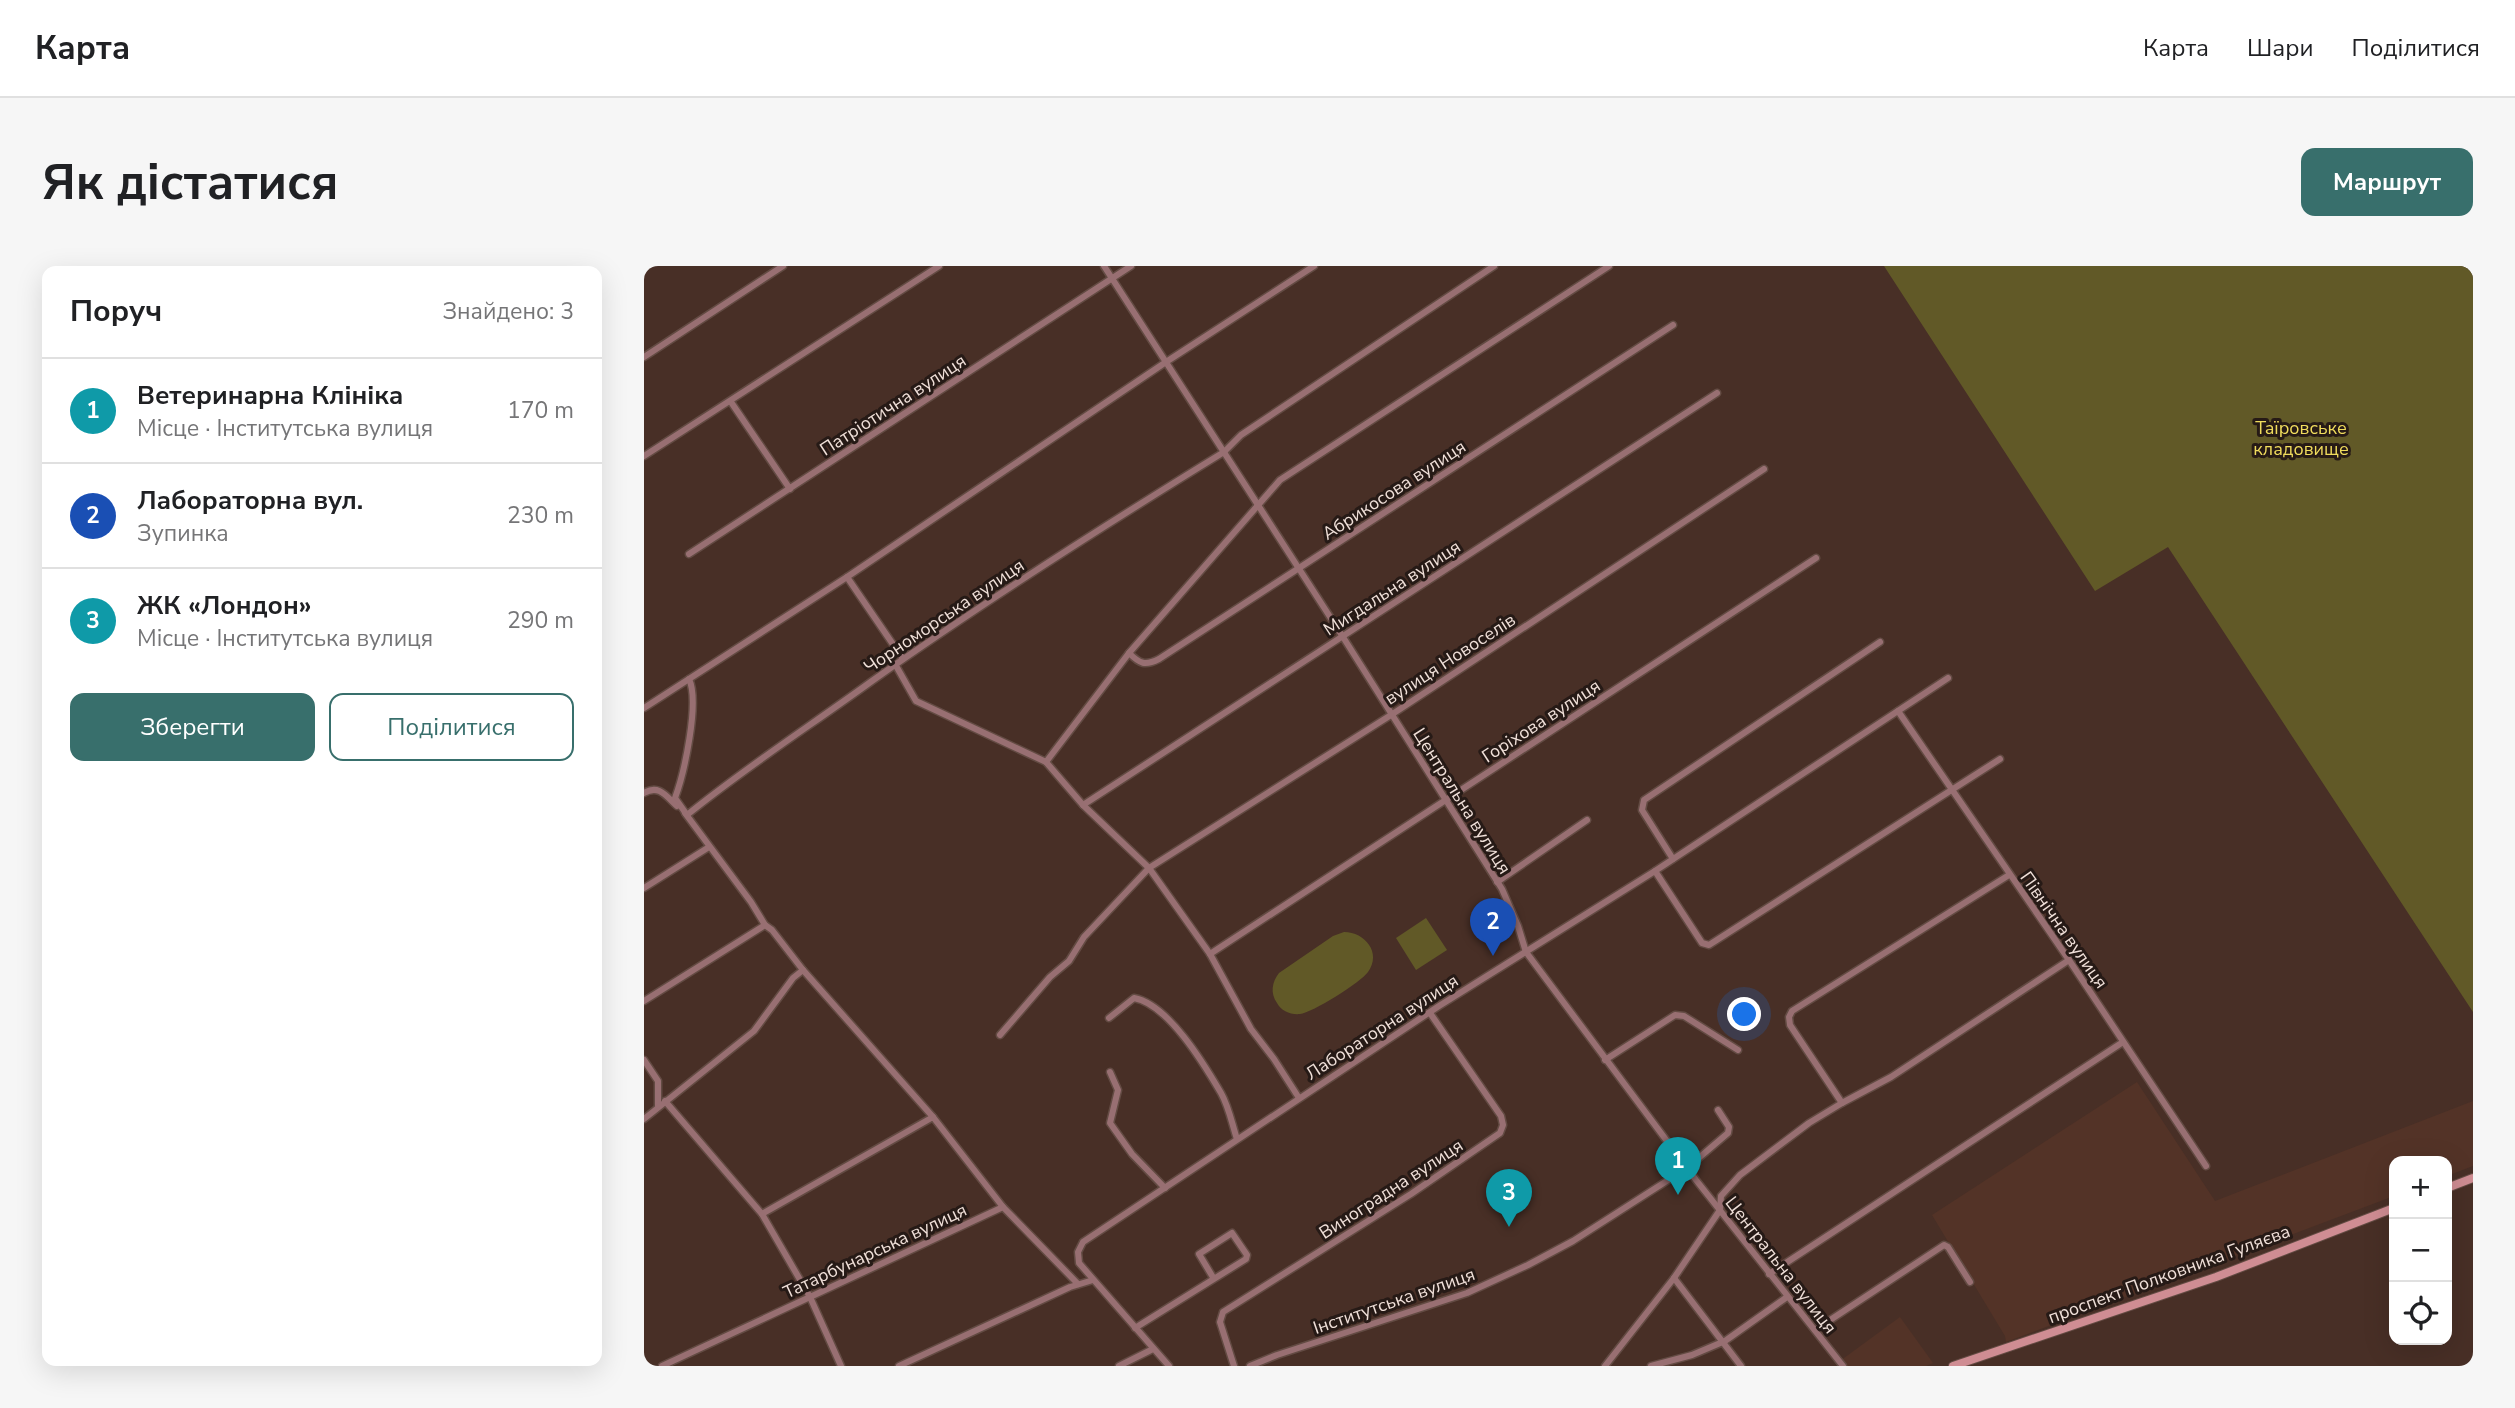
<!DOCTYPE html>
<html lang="uk">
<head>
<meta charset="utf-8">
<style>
  :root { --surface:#fff; --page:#f6f6f6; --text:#202124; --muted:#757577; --line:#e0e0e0; --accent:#386f6c }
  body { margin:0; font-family:"Nunito Sans",sans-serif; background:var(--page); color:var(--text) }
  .controls { position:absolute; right:21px; bottom:21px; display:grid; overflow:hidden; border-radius:14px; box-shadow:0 7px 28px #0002 }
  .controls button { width:63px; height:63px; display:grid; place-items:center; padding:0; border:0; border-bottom:2px solid var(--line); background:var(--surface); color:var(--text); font:35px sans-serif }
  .you { position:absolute; left:1101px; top:749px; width:24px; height:24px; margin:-18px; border:5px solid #fff; border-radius:50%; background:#1a73e8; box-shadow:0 0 0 10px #1a73e833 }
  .badge { display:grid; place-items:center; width:46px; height:46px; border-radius:50%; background:var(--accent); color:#fff; font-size:23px; font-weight:700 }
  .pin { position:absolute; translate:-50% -58px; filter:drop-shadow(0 2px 4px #0008) }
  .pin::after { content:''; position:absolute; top:37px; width:24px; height:21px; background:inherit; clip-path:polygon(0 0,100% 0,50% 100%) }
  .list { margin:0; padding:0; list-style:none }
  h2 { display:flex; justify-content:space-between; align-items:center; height:91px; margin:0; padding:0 28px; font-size:30px }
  h2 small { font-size:23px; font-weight:400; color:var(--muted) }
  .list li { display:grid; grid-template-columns:46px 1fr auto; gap:21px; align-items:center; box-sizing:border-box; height:105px; padding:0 28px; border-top:2px solid var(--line) }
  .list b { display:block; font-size:26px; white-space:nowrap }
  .list p { margin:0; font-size:23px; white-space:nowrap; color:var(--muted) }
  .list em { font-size:23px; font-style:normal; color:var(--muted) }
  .actions { display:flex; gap:14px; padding:21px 28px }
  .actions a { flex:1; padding:16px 0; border:2px solid var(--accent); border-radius:14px; text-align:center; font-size:24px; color:var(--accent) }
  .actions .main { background:var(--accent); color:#fff }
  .icon { flex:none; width:38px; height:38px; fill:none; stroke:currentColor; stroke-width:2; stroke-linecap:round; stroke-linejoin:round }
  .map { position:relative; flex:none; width:1829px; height:1100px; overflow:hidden; border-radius:14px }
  header { display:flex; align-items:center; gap:42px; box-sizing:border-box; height:98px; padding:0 35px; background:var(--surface); border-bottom:2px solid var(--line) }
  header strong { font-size:33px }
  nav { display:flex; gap:38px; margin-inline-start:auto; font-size:24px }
  .intro { display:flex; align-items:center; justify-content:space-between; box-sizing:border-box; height:168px; padding:0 42px }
  h1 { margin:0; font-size:49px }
  .button { padding:18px 32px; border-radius:14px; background:var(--accent); color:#fff; font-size:24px; font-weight:700 }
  main { display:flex; gap:42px; padding:0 42px }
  aside { flex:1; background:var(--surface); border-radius:14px; box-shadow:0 7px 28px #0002 }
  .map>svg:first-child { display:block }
  .built { fill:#533327 }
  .green { fill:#615927 }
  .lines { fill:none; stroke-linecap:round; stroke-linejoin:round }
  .street-casing { stroke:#634b43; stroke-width:9 }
  .secondary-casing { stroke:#634b43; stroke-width:10 }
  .street { stroke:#986f72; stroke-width:6 }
  .secondary { stroke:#cf8d93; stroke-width:8 }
  .labels { text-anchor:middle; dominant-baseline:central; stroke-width:6; stroke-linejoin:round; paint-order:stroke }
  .street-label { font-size:18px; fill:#f0e0d9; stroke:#261a16 }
  .park-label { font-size:18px; fill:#f0dc5d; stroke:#261a16 }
</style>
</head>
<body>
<header>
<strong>Карта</strong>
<nav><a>Карта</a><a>Шари</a><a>Поділитися</a></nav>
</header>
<div class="intro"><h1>Як дістатися</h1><a class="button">Маршрут</a></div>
<main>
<aside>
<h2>Поруч<small>Знайдено: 3</small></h2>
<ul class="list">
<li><span class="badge" style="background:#0f9aa8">1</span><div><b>Ветеринарна Клініка</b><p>Місце · Інститутська вулиця</p></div><em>170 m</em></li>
<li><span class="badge" style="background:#1a4fb4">2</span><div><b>Лабораторна вул.</b><p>Зупинка</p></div><em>230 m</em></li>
<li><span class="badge" style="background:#0f9aa8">3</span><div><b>ЖК «Лондон»</b><p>Місце · Інститутська вулиця</p></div><em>290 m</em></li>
</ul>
<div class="actions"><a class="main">Зберегти</a><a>Поділитися</a></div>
</aside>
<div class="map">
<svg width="1829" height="1100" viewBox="0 0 1829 1100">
  <rect width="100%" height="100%" fill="#482f26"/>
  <!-- built -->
  <g class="built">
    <path d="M1493 816 1571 935 1829 835V900L1803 910V895H1750V930L1362 1076 1361 1070 1288 949Z"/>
    <path d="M1256 1051 1289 1097 1282 1100H1201L1196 1095Z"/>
  </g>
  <!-- green -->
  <g class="green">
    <path d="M1240 0H1829V746L1524 281 1451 325Z"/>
    <path d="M782 652 803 684 772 704 752 672Z"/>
    <path d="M700 666C721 666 738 687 724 706 717 716 668 747 656 748 647 749 637 745 633 737 626 727 628 716 635 707L689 670Z"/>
  </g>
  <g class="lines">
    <defs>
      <g id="street">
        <path d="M460 0 699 371 858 623 874 660 882 686 1052 914 1199 1100"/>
        <path d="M0 91 139 0"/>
        <path d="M87 136 146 223"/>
        <path d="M0 190 295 0"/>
        <path d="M45 288 487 0"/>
        <path d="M203 311 259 393"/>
        <path d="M485 387C496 398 501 400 515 393L1029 59"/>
        <path d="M251 398 272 435 402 496 439 539 505 602 566 688 607 763 630 793 655 832"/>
        <path d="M45 413C56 436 40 508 31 532L43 549C102 501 166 460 228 415 343 334 461 259 580 186L597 169 850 0"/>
        <path d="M0 442 203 311 522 96 670 0"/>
        <path d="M1254 445 1425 694 1562 900"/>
        <path d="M402 496 485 387 636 214 965 0"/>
        <path d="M0 527C15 518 22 530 33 540"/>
        <path d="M439 539 1073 127"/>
        <path d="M41 547 107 636 121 659"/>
        <path d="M1029 593 998 544 1000 534 1236 376"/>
        <path d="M1011 605 1058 677 1065 679 1356 493"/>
        <path d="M853 616 943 554"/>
        <path d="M0 622 65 581"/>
        <path d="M566 688 1172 292"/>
        <path d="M0 735 121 659 128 664 159 704 289 851"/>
        <path d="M465 752 490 732C524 738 560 798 577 827 585 841 588 858 593 873"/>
        <path d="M356 769 406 711 425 695 440 671 505 602 747 449 1120 203"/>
        <path d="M0 794 14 815V840"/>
        <path d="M961 794 1031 749 1040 750 1094 784"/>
        <path d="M466 806 474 824 466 857 488 888 521 922"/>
        <path d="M21 835 118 948 166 1031 197 1100"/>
        <path d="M1198 837 1146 759 1145 751 1148 745 1365 609"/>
        <path d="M0 853 110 765 149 712 159 704"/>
        <path d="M118 948 289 851 359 941"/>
        <path d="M1125 1008 1479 776"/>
        <path d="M1030 1012 1097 1100"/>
        <path d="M491 1062 602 993 603 989 588 967 555 988 570 1013"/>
        <path d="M1171 1064 1300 979 1304 981 1326 1016"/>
        <path d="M18 1100 359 941 434 1018"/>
        <path d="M255 1100 426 1021 449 1014"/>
        <path d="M475 1100 509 1083"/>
        <path d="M525 1100 435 997 434 986 439 976 795 740 1011 605 1304 412"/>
        <path d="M590 1100 576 1056 579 1046 767 928 856 867 859 859 857 850 786 747"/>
        <path d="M606 1100 633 1089 823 1027 884 999 929 975 1043 902 1084 867 1085 861 1074 844"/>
        <path d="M961 1100 1030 1012 1076 944 1077 930 1096 909 1165 857 1198 837 1247 811 1425 694"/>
        <path d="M1007 1100 1048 1089 1081 1075 1143 1031"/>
      </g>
      <g id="secondary">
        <path d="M1803 922 1829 912"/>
        <path d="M1309 1100 1572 1011 1750 942"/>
      </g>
    </defs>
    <!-- street casing -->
    <use href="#street" class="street-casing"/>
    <!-- secondary casing -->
    <use href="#secondary" class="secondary-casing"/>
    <!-- street -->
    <use href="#street" class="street"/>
    <!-- secondary -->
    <use href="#secondary" class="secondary"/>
  </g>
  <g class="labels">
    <!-- street labels -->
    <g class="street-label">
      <text transform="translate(249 139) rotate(-33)">Патріотична вулиця</text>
      <text transform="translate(750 224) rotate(-33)">Абрикосова вулиця</text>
      <text transform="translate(748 322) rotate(-33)">Мигдальна вулиця</text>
      <text transform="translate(300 350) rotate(-34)">Чорноморська вулиця</text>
      <text transform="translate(806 393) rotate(-33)">вулиця Новоселів</text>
      <text transform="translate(897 455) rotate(-33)">Горіхова вулиця</text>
      <text transform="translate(818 535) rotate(58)">Центральна вулиця</text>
      <text transform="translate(1420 664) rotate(55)">Північна вулиця</text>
      <text transform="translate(738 761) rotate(-33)">Лабораторна вулиця</text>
      <text transform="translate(747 923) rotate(-33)">Виноградна вулиця</text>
      <text transform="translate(231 985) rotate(-25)">Татарбунарська вулиця</text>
      <text transform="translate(1137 999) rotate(52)">Центральна вулиця</text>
      <text transform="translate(1525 1008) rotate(-20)">проспект Полковника Гуляєва</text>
      <text transform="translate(750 1035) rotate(-19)">Інститутська вулиця</text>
    </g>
    <!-- park labels -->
    <g class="park-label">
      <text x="1657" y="162">Таїровське<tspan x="1657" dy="21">кладовище</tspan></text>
    </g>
  </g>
</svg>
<div class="controls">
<button>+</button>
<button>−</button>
<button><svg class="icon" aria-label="locate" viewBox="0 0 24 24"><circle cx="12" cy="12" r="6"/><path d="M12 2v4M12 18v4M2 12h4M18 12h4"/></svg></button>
</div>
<div class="you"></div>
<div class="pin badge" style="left:1034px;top:929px;background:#0f9aa8">1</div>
<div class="pin badge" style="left:849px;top:690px;background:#1a4fb4">2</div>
<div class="pin badge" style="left:865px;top:961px;background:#0f9aa8">3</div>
</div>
</main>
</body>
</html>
